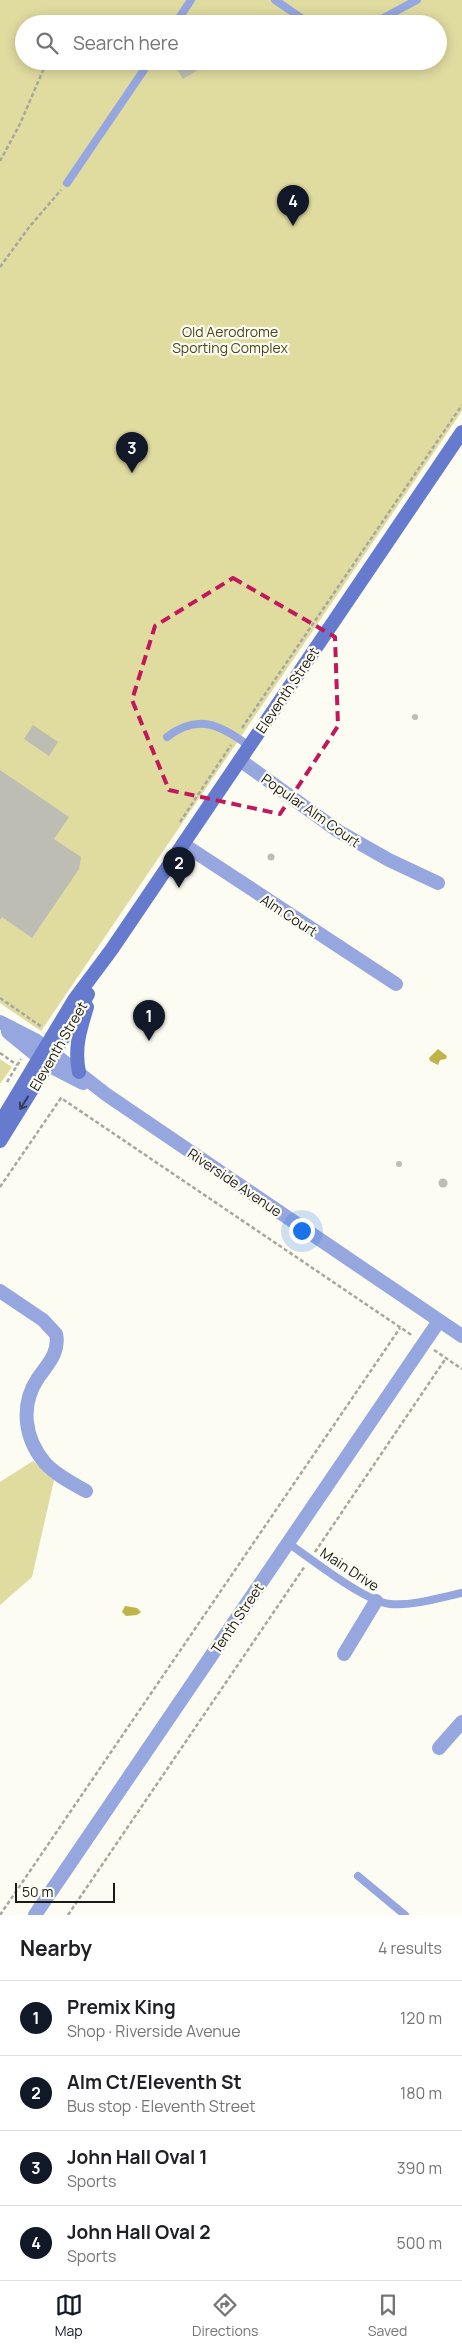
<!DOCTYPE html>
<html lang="en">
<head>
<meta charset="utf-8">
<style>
  :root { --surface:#fff; --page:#f6f6f6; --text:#202124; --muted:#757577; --line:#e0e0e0; --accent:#111827 }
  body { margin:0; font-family:Manrope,sans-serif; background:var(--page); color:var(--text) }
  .scale { position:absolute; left:15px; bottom:12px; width:100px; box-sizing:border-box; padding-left:5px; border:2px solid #1a1a17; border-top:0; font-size:14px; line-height:18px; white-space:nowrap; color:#1a1a17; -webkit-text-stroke:4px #fcfcf2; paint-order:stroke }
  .you { position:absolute; left:301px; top:1230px; width:18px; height:18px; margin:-12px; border:4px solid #fff; border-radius:50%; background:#1a73e8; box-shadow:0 0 0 8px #1a73e833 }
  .badge { display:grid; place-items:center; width:32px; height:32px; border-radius:50%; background:var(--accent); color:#fff; font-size:16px; font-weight:700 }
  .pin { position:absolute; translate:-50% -41px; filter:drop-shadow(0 1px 2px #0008) }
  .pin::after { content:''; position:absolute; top:26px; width:18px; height:15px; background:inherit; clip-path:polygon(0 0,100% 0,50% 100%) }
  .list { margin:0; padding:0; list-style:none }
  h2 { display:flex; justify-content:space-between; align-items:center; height:65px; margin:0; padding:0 20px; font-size:21px }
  h2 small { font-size:16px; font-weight:400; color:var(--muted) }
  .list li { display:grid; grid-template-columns:32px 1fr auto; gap:15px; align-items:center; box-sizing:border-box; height:75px; padding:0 20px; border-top:1px solid var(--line) }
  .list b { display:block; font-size:19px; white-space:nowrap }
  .list p { margin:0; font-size:16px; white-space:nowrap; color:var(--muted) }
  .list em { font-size:16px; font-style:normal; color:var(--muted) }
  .icon { flex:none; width:28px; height:28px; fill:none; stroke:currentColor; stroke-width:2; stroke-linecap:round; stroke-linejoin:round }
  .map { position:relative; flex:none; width:462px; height:1915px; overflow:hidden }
  .search { position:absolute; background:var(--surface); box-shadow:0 2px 12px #0003; left:15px; right:15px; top:15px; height:55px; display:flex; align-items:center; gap:12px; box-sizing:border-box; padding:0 18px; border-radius:28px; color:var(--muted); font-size:19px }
  .sheet { height:365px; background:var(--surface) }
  nav { display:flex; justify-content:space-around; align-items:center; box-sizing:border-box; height:70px; border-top:1px solid var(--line); background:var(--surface); font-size:14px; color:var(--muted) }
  nav a { display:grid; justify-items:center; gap:2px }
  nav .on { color:var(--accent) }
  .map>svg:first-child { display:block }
  .green { fill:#e0db9f; fill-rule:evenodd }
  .water { fill:#beb448 }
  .building { fill:#bdbdb4 }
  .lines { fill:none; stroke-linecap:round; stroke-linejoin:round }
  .path { stroke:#a7a7a0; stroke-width:2.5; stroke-dasharray:4 2.5; stroke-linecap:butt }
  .service { stroke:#96a7df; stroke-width:8 }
  .minor { stroke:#96a7df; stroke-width:14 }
  .tertiary { stroke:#96a7df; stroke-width:14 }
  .secondary { stroke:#677bce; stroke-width:14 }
  .oneway { stroke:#353c57 }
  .marked { fill:none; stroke:#c2185b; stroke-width:4; stroke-dasharray:10 6; stroke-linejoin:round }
  .labels { text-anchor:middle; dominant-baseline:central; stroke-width:4.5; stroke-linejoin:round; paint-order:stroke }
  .park-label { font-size:14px; fill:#4b471b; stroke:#fcfcf2 }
  .street-label { font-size:14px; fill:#1a1a17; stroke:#fcfcf2 }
</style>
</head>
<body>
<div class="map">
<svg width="462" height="1915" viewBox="0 0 462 1915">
  <rect width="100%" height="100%" fill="#fcfcf2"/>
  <!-- green -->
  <g class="green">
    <path d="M0 0H462V411L41 1031 0 1003ZM24 24H438V61H24Z"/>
    <path d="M0 1059 12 1067 0 1084Z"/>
    <path d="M33 1461 54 1480 32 1577 0 1605V1482Z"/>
  </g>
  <!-- water -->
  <g class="water">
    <path d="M438 1049 447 1056 446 1059 440 1060 438 1065 430 1061 429 1058Z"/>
    <path d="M125 1606 137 1608 141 1612 137 1615 126 1616 122 1612Z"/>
  </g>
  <!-- building -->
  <g class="building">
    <path d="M230 17 234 24H218Z"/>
    <path d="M172 61H213L183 79Z"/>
    <circle cx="415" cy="717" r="3"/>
    <path d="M33 725 58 742 49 756 24 739Z"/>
    <path d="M0 770 69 817 54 839 81 857 79 869 32 938 2 917 0 920Z"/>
    <circle cx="271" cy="857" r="3.5"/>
    <circle cx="399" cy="1164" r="3"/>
    <circle cx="443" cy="1183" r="4.5"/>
  </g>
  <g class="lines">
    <!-- path -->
    <g class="path">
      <path d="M0 161 20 124 47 61"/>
      <path d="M0 267 30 226 61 190"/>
      <path d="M242 728 462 405"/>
      <path d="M180 822 231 745"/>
      <path d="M0 998 42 1027"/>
      <path d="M0 1053 17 1065"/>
      <path d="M7 1082 21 1059"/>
      <path d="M0 1187 61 1098 413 1336"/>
      <path d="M434 1350 462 1369"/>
      <path d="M315 1552 446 1358"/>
      <path d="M0 1915 400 1328"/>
      <path d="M68 1915 305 1566"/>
    </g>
    <!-- service -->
    <g class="service">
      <path d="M275 0 310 24"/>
      <path d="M175 24 191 0"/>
      <path d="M372 24 417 0"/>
      <path d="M67 183 150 61"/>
      <path d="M167 737C198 713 221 725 249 746"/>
      <path d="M288 1543C310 1558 365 1602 390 1604 413 1606 439 1598 462 1593"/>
      <path d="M358 1876 405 1915"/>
    </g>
    <!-- minor -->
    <g class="minor">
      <path d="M240 760 338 831 389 860 438 883"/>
      <path d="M183 844 396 984"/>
      <path d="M0 1022 35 1040 54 1054"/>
      <path d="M8 1032 47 1064"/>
      <path d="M0 1291 43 1320 56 1334C60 1352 48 1364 38 1378 20 1405 24 1438 45 1463 56 1475 72 1483 86 1491"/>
      <path d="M344 1654 376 1601"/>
      <path d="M439 1748 462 1722"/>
      <path d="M35 1915 439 1321"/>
    </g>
    <!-- tertiary -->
    <g class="tertiary">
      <path d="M54 1054 107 1095 462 1336"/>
      <path d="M48 1065 83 1083"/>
    </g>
    <!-- secondary -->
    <g class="secondary">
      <path d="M79 1072C74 1048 80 1030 87 1007"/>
      <path d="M0 1123 74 1000 112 949 462 432"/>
      <path d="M0 1141 54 1054 88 994"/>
    </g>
  </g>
  <!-- one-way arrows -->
  <defs><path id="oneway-shaft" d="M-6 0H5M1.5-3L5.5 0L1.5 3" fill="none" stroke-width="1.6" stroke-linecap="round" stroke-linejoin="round" transform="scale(1.25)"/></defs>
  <use class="oneway" href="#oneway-shaft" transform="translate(24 1103) rotate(122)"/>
  <!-- marked area -->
  <path class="marked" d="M233 578 335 637 338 726 280 814 169 790 132 700 155 626Z"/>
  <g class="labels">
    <!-- park labels -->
    <g class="park-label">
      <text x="230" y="331">Old Aerodrome<tspan x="230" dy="16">Sporting Complex</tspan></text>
    </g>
    <!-- street labels -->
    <g class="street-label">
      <text transform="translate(287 690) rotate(-56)">Eleventh Street</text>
      <text transform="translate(311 810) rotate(35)">Popular Alm Court</text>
      <text transform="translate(289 915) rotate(33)">Alm Court</text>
      <text transform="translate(58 1046) rotate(-60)">Eleventh Street</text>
      <text transform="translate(235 1182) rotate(34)">Riverside Avenue</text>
      <text transform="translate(350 1569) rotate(33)">Main Drive</text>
      <text transform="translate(237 1618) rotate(-56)">Tenth Street</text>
    </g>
  </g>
</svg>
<div class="scale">50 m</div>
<div class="you"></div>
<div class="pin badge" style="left:149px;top:1041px">1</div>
<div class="pin badge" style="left:179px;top:888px">2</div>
<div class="pin badge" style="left:132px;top:473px">3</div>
<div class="pin badge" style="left:293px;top:226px">4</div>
<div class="search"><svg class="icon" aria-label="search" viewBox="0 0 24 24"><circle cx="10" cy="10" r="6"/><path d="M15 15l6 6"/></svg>Search here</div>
</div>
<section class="sheet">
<h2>Nearby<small>4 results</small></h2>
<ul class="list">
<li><span class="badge">1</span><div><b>Premix King</b><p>Shop · Riverside Avenue</p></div><em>120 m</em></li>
<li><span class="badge">2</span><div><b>Alm Ct/Eleventh St</b><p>Bus stop · Eleventh Street</p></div><em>180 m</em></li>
<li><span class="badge">3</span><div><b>John Hall Oval 1</b><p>Sports</p></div><em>390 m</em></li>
<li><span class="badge">4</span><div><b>John Hall Oval 2</b><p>Sports</p></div><em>500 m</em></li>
</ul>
</section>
<nav>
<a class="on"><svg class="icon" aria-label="map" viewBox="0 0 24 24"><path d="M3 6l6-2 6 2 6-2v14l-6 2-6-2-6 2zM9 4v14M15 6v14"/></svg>Map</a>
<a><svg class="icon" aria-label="directions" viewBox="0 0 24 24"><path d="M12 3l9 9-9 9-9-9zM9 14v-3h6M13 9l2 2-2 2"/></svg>Directions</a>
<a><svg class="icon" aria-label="saved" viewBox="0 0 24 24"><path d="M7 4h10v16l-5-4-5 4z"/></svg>Saved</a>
</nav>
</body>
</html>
